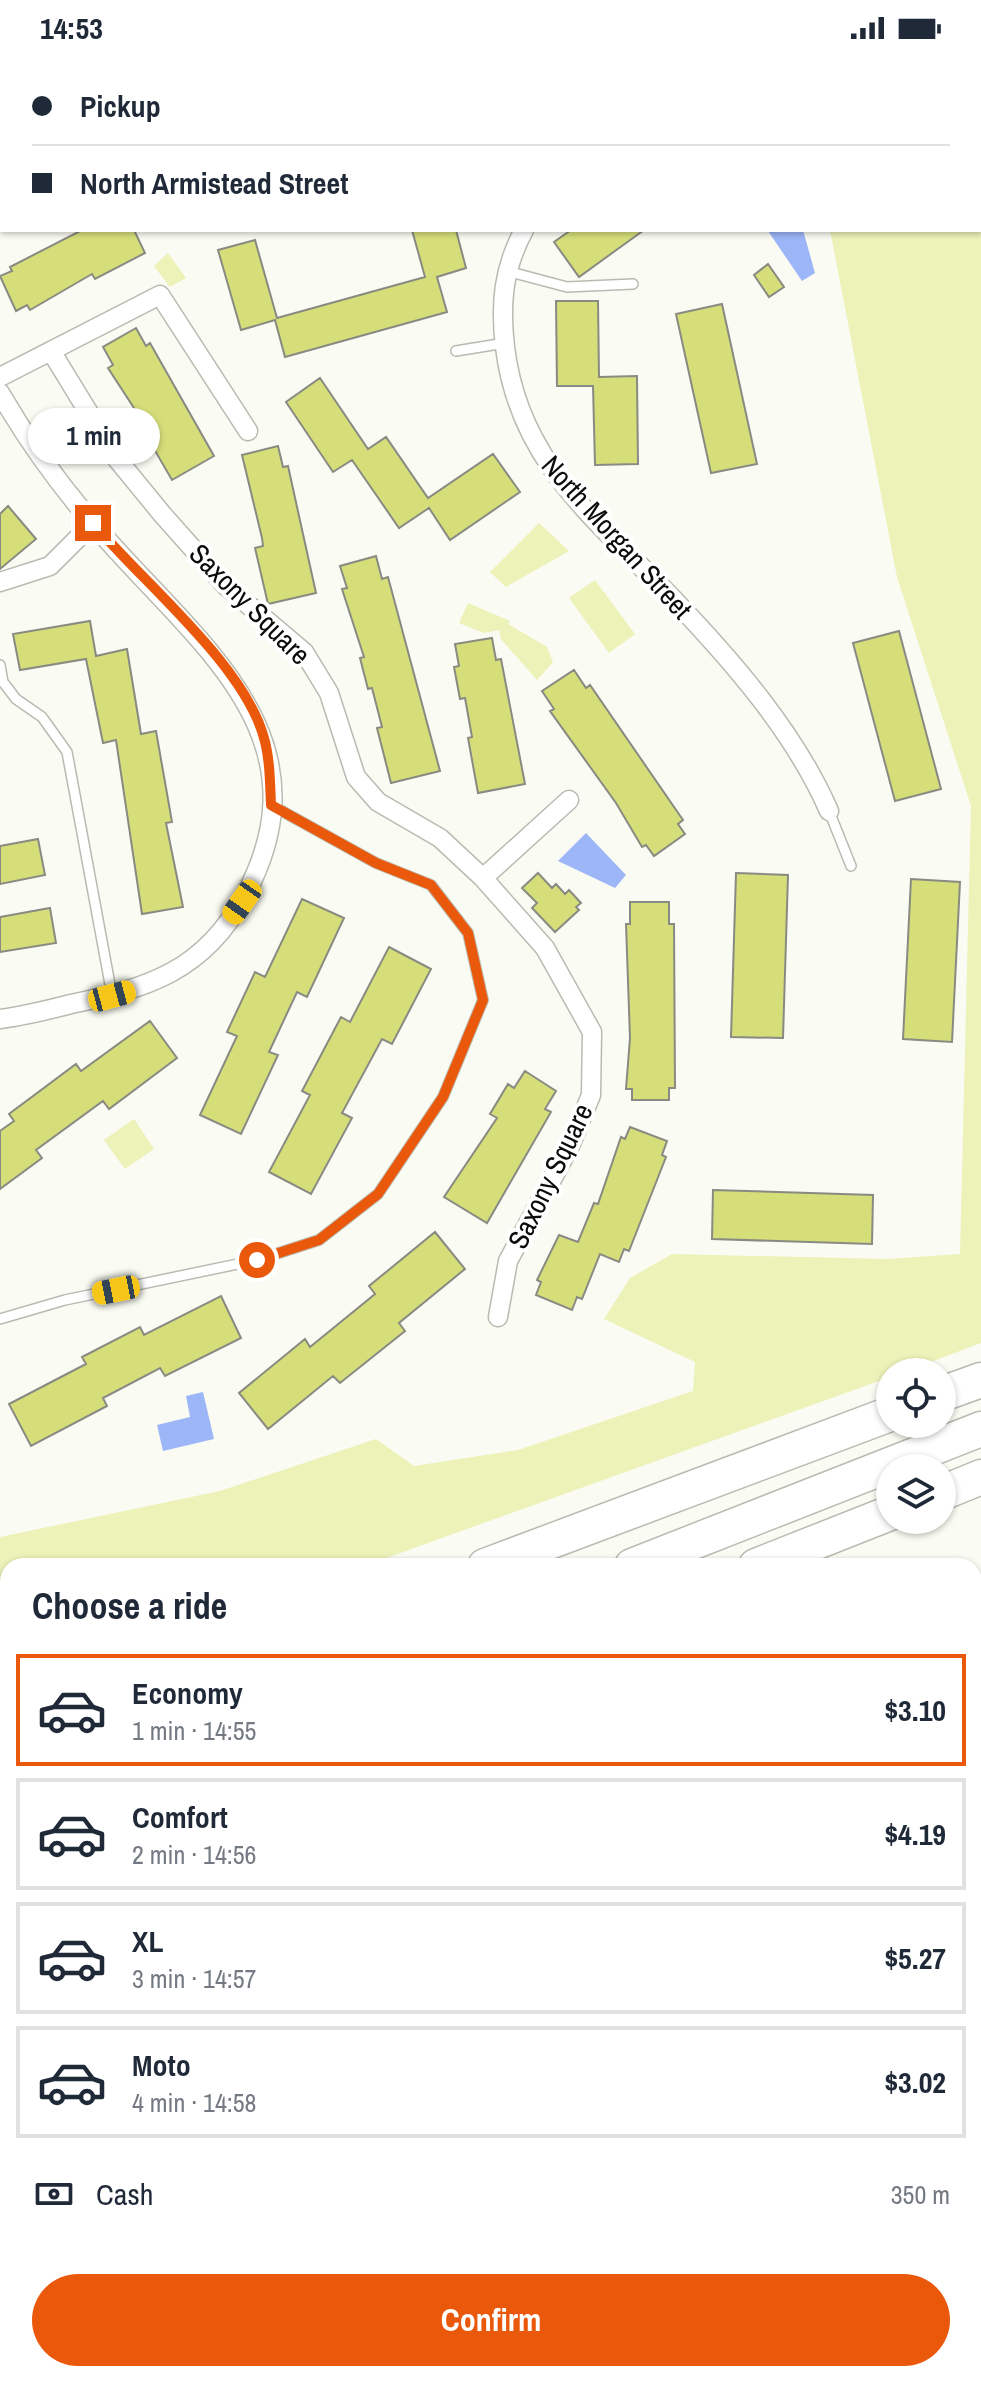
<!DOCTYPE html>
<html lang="en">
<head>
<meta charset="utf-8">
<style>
  body { margin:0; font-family:"Archivo Narrow",sans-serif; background:#f6f6f7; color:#1f2937; height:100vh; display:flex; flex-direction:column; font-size:30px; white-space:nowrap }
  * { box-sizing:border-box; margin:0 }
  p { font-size:26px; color:#747a83 }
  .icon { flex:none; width:44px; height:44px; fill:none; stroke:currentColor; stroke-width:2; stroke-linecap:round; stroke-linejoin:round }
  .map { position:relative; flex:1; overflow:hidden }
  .sheet { position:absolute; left:0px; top:1502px; width:982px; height:824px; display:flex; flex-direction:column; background:#fff; border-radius:24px 24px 0 0; box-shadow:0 2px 6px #0004 }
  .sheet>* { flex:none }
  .banner { position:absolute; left:0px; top:0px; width:982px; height:176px; box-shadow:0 2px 6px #0004; display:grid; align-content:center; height:176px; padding:0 32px; background:#fff }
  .tools { position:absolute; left:876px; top:1302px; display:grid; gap:16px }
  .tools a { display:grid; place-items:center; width:80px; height:80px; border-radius:50%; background:#fff; box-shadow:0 2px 6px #0004; font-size:40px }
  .end { position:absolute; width:36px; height:36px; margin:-18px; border:10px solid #ea580c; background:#fff; box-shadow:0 0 0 4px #fff }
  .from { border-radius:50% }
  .bubble { position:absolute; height:56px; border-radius:28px; background:#fff; box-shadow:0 2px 6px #0004; font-size:26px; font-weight:700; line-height:56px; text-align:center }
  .car { position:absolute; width:24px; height:48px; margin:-24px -12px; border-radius:10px; box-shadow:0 0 6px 2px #0007; background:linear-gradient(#f5c518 24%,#345 0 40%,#f5c518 0 76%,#345 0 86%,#f5c518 0) }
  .banner b { display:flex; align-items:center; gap:28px; height:76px; font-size:30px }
  .banner b+b { border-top:2px solid #e0e1e3 }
  .banner i { width:20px; height:20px; background:#1f2937 }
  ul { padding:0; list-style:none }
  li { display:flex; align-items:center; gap:24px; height:112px; margin:0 16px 12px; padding:0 16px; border:4px solid #e0e1e3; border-radius:0px }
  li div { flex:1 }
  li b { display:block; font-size:30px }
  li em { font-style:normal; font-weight:700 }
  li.current { border-color:#ea580c }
  li>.icon { width:72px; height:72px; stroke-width:1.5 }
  h2 { padding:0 32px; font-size:36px; line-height:96px }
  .pay { display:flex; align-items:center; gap:20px; height:88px; padding:0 32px; font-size:30px }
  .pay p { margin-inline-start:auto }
  .primary-button { display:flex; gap:16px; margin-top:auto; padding:16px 32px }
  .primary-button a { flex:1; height:92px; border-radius:48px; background:#ea580c; color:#fff; font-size:32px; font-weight:700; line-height:92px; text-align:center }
  .status { display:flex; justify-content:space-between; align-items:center; height:56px; padding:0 40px; background:#fff; direction:ltr }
  .status svg { height:22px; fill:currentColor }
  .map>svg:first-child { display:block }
  .green { fill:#ecf2b8 }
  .water { fill:#9db6f8 }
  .building { fill:#d6de7a; stroke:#898b82; stroke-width:2 }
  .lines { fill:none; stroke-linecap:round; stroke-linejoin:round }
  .lane-casing { stroke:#b9bbb1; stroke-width:12 }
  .street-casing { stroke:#b9bbb1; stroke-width:21 }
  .secondary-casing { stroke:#b9bbb1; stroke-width:29 }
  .highway-casing { stroke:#b9bbb1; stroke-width:37 }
  .lane { stroke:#fff; stroke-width:9 }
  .street { stroke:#fff; stroke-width:18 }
  .secondary { stroke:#fff; stroke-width:26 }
  .highway { stroke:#fff; stroke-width:34 }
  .route { stroke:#ea580c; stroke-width:10 }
  .labels { text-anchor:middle; stroke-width:8; stroke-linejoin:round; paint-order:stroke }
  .street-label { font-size:28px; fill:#0b0c09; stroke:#fff }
</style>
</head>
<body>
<div class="status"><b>14:53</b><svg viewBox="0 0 49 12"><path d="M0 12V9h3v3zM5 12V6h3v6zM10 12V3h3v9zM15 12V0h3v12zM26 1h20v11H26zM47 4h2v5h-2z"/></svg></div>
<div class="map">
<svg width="981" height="2326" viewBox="0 0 981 2326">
  <rect width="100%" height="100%" fill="#fafbf2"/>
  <path class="green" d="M 735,0 L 981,0 L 981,1287 L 904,1316 L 890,1316 L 890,1321 L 364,1510 L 8,1510 L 8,1601 L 0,1603 L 0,1481 L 220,1435 L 376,1383 L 414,1410 L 518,1394 L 693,1335 L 695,1306 L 604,1263 L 630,1222 L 672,1198 L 887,1203 L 960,1198 L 971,750 L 897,521 L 830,174 L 980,174 L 980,2 Z
    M 168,197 L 186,222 L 170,231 L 154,210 Z
    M 539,467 L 569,495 L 506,531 L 490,516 Z
    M 595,524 L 635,578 L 609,597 L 569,542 Z
    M 468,547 L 510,565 L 508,568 L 547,591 L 553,606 L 537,624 L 501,583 L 499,574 L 484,577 L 459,567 Z
    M 134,1063 L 154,1093 L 125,1113 L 104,1084 Z
    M 981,1783 L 981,1935 L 974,1925 L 974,1791 Z"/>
  <path class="water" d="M 803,174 L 815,217 L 802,225 L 768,175 Z
    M 586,777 L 626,819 L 615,832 L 558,805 Z
    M 203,1336 L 214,1383 L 163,1395 L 157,1369 L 190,1361 L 186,1340 Z"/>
  <path class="building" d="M 82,174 L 134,174 L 145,197 L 95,223 L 92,218 L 30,254 L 27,249 L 16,255 L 0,220 L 12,215 L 10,211 Z
    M 412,174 L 456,174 L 466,212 L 437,221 L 447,256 L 285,301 L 275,264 L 241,274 L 218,194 L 255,184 L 277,262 L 425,221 Z
    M 571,174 L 644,174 L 579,221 L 554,186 Z
    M 768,208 L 784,231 L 769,241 L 754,219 Z
    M 556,245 L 598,245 L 599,321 L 637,320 L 638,408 L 595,409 L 593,330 L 557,330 Z
    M 722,248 L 757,408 L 711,417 L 676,258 Z
    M 136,272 L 146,290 L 150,287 L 214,400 L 172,424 L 143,374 L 147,372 L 108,312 L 113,309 L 103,291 Z
    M 320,322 L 368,393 L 386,381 L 428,442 L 493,398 L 520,436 L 450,484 L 429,452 L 399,472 L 352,404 L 333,416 L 286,346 Z
    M 278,390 L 283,411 L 288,410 L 316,537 L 268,548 L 255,492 L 263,490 L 262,482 L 242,399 Z
    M 8,450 L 36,483 L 0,513 L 0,458 Z
    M 376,500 L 382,523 L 388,521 L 440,715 L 391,727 L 377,672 L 382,671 L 372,632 L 368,633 L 360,602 L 364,601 L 342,533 L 347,532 L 340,510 Z
    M 90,565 L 96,600 L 127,593 L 141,678 L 156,675 L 172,766 L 166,767 L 183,851 L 142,858 L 116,684 L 103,687 L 86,603 L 20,614 L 13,578 Z
    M 899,575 L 941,733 L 895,745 L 853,587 Z
    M 492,582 L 496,604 L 501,603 L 525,728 L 478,737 L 468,682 L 472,681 L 465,642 L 460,643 L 454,611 L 459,610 L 455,588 Z
    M 574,614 L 586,632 L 590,629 L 683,764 L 678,768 L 685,778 L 654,800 L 646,789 L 642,791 L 616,747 L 550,655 L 554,653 L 542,635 Z
    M 38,783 L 45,819 L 0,828 L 0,790 Z
    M 538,817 L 552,832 L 556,828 L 565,838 L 569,834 L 581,847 L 576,851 L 579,854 L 555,876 L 532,852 L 537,847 L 522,832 Z
    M 736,817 L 788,819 L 783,982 L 731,981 Z
    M 911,823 L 960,826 L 952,986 L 903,983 Z
    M 302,843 L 344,862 L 307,941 L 297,936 L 269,996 L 278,999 L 241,1078 L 200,1059 L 237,980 L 227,976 L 255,916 L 265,921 Z
    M 630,846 L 669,846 L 669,868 L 674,868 L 675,1032 L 669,1032 L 669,1044 L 632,1044 L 632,1033 L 626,1033 L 630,982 L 626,868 L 630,868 Z
    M 50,852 L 56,887 L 0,896 L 0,861 Z
    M 389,891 L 431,913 L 392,988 L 382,983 L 342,1057 L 352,1062 L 311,1138 L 269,1116 L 310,1039 L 302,1035 L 341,961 L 350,966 Z
    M 150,965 L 177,1002 L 109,1053 L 103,1045 L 36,1094 L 42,1102 L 0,1133 L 0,1075 L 14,1065 L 9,1058 L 76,1008 L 81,1015 Z
    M 525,1015 L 556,1035 L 545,1053 L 551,1056 L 487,1167 L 444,1141 L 497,1062 L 490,1058 L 508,1028 L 514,1032 Z
    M 630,1071 L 667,1085 L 662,1099 L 666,1101 L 629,1195 L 624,1193 L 619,1206 L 600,1198 L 582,1243 L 577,1241 L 572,1254 L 536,1239 L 541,1226 L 537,1224 L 559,1179 L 578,1186 L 594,1147 L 598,1148 L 621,1081 L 625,1083 Z
    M 713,1134 L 873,1139 L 872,1188 L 712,1183 Z
    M 435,1176 L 465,1213 L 399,1267 L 405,1275 L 340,1327 L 333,1320 L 268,1373 L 239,1337 L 305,1283 L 310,1291 L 375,1238 L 369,1230 Z
    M 221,1240 L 241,1282 L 165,1320 L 160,1312 L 103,1342 L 107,1350 L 31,1390 L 9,1348 L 86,1308 L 82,1301 L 140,1271 L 144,1279 Z"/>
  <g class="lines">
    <g class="lane-casing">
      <path id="lane" d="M 507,215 L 567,231 L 633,228
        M 456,295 L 505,287
        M 0,609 L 3,626 L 16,643 L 42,661 L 67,696 L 112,939
        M 829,755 L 851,810
        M 0,1263 L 65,1244 L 257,1204 L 319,1184 L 378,1138 L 443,1041 L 483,944 L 468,877 L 431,829 L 376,807 L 271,749
        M 974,2005 L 981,1999"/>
    </g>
    <g class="street-casing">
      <path id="street" d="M 703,2 L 705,0
        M 524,174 C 503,213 500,248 505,291 C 519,409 600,466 676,546 C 734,607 795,677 829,755
        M 51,295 L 117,403 L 162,458 L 226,530 L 304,596 L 329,637 L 356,721 L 378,746 L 440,782 L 483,822 L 545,892 L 592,976 L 591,1039 L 570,1090 L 508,1205 L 498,1261
        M 0,321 L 160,239 L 248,375
        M 0,337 C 30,389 64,435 103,479 C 197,587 332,681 244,841 C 204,915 148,932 71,948 C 48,954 24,960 0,963
        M 0,526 L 50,510 L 93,467
        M 483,822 L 569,744
        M 155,2326 L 155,2318
        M 477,2326 L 477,2318"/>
    </g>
    <g class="secondary-casing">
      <path id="secondary" d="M 39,2 L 42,0
        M 103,2 L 106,0
        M 0,34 L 2,32
        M 0,83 L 2,81
        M 974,1751 L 981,1743
        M 974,1957 L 981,1965
        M 577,2326 L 578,2318
        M 630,2326 L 632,2318"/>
    </g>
    <g class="highway-casing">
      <path id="highway" d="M 942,1338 L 981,1324
        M 942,1437 L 981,1421
        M 485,1510 L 890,1358
        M 632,1510 L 981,1373
        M 756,1510 L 890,1457
        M 0,1630 L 8,1628
        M 0,1662 L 8,1659
        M 0,1711 L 8,1709
        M 0,1764 L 8,1762"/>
    </g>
    <use href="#lane" class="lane"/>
    <use href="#street" class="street"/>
    <use href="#secondary" class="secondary"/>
    <use href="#highway" class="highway"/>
  </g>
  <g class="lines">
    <path class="route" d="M 93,467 C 142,526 244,608 264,682 C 270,703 270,727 271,749 L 376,807 L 431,829 L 468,877 L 483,944 L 443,1041 L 378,1138 L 319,1184 L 257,1204"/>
  </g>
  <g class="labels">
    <g class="street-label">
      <text transform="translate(617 481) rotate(48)" y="10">North Morgan Street</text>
      <text transform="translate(250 548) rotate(45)" y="10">Saxony Square</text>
      <text transform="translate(550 1120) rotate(-64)" y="10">Saxony Square</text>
    </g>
  </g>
</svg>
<div class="tools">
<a><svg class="icon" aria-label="locate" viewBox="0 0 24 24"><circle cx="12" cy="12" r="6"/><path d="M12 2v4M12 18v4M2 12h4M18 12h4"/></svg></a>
<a><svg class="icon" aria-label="layers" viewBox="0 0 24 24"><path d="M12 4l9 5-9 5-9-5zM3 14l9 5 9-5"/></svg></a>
</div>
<i class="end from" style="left:257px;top:1204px"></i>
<i class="end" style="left:93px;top:467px"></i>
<div class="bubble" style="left:28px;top:352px;width:132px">1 min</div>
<i class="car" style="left:242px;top:846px;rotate:215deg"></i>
<i class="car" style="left:112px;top:940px;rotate:75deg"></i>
<i class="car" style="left:116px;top:1234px;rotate:259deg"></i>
<div class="banner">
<b><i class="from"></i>Pickup</b>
<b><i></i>North Armistead Street</b>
</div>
<section class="sheet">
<h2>Choose a ride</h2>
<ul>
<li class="current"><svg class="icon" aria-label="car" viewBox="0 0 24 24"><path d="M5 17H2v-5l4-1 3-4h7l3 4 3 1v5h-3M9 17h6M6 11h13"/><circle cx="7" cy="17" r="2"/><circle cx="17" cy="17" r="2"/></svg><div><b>Economy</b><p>1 min · 14:55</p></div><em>$3.10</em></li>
<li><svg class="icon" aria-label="car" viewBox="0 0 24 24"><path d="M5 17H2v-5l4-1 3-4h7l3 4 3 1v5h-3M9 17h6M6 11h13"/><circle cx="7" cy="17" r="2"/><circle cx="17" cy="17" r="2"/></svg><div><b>Comfort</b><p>2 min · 14:56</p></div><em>$4.19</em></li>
<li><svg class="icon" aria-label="car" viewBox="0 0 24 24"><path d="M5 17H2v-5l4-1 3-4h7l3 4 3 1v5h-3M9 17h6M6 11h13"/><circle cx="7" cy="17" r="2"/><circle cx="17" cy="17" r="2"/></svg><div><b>XL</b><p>3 min · 14:57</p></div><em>$5.27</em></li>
<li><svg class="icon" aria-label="car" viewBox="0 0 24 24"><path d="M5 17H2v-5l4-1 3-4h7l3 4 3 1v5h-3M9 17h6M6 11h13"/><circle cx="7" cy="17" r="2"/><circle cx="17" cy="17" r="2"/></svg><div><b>Moto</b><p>4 min · 14:58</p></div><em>$3.02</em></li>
</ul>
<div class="pay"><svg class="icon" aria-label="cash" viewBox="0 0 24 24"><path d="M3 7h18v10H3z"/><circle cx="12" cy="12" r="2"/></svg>Cash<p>350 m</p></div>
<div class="primary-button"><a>Confirm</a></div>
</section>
</div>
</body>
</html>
